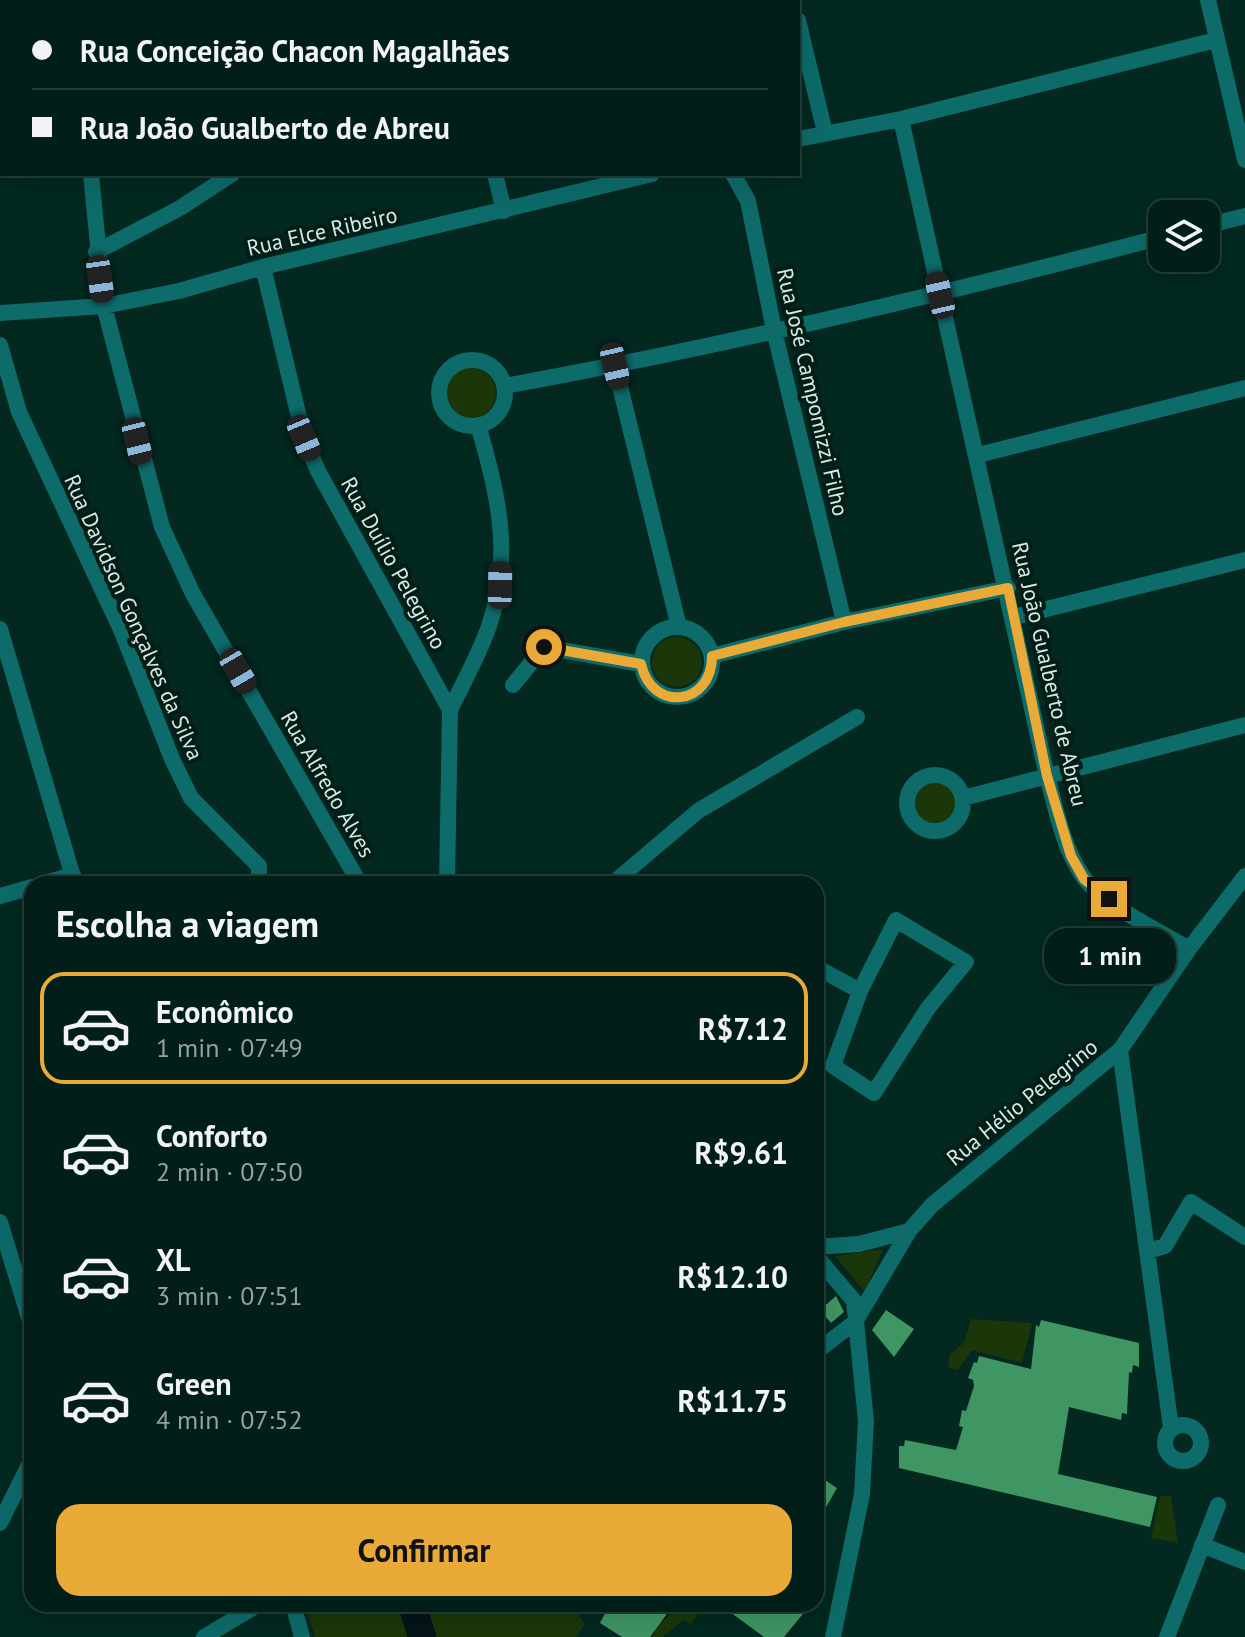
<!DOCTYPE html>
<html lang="pt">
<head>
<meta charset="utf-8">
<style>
  body { margin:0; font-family:"PT Sans",sans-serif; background:#102b25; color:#f1f3f6; height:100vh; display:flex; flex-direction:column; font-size:30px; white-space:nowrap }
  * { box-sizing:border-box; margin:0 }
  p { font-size:26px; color:#96a2a2 }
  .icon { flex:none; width:44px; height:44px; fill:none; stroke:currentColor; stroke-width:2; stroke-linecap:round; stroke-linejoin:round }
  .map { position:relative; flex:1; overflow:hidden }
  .details { position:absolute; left:24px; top:876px; width:800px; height:736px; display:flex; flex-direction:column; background:#021e18; border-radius:24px; box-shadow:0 8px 32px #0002,0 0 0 2px #233c37 }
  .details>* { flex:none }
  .guide { position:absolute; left:0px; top:0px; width:800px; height:176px; box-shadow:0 8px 32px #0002,0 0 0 2px #233c37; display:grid; align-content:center; height:176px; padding:0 32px; background:#021e18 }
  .controls { position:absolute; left:1148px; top:200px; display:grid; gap:16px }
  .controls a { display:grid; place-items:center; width:72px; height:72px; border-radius:16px; background:#021e18; box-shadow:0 8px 32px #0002,0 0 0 2px #233c37; font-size:40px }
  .end { position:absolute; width:36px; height:36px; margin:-18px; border:10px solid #e9aa38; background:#111; box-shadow:0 0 0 4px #111 }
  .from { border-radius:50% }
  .bubble { position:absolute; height:56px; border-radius:24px; background:#021e18; box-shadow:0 8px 32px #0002,0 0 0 2px #233c37; font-size:26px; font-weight:700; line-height:56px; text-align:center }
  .car { position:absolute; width:24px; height:48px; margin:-24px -12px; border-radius:10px; box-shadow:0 0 6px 2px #0007; background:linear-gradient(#222 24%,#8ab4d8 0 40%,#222 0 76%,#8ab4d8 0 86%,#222 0) }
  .guide b { display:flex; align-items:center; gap:28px; height:76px; font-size:30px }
  .guide b+b { border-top:2px solid #233c37 }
  .guide i { width:20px; height:20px; background:#f1f3f6 }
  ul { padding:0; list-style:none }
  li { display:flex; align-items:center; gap:24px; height:112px; margin:0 16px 12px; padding:0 16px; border:4px solid transparent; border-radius:24px }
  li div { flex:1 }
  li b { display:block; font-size:30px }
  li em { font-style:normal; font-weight:700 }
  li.on { border-color:#e9aa38 }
  li>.icon { width:72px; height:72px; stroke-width:1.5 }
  h2 { padding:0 32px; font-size:36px; line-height:96px }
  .cta { display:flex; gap:16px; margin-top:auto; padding:16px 32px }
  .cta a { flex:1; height:92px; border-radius:24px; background:#e9aa38; color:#111; font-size:32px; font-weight:700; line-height:92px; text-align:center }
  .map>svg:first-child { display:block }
  .green { fill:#1b3709 }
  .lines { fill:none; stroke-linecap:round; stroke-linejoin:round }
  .river { stroke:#041417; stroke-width:28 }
  .building { fill:#3f9663 }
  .minor { stroke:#0d6b6a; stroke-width:16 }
  .route { stroke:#e9aa38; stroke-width:10 }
  .labels { text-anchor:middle; stroke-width:8; stroke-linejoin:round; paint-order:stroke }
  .street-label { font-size:22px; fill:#d7eae4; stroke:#031d17 }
</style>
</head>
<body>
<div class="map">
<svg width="1245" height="1637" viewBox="0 0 1245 1637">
  <rect width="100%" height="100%" fill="#022820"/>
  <path class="green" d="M446 393a25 25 0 1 1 50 0a25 25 0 1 1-50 0Z
    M652 662a25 25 0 1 1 50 0a25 25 0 1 1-50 0Z
    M913 803a22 22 0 1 1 44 0a22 22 0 1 1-44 0Z
    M 883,1249 L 865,1292 L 835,1256 Z
    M 971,1319 L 1032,1323 L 1022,1363 L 972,1350 L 958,1370 L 948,1367 L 950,1354 L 964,1343 Z
    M 1160,1496 L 1171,1496 L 1178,1543 L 1151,1538 Z
    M 305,1604 L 571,1604 L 585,1624 L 576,1637 L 315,1637 Z
    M 640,1604 L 663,1621 L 682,1604 L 695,1604 L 702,1609 L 690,1624 L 683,1620 L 663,1637 L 653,1637 L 654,1631 Z"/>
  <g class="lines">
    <path class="river" d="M 412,1604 L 422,1637"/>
  </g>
  <path class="building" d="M 836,1296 L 844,1312 L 831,1323 L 820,1310 Z
    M 886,1310 L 914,1329 L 894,1357 L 872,1330 Z
    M 1041,1320 L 1139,1343 L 1139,1367 L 1133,1365 L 1132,1373 L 1129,1372 L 1127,1414 L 1122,1413 L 1121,1420 L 1069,1407 L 1058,1474 L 1157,1497 L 1150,1527 L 899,1468 L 899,1446 L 904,1446 L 905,1440 L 956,1450 L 963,1427 L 959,1426 L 962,1410 L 966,1411 L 974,1386 L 973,1380 L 968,1378 L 974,1362 L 977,1363 L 979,1356 L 1031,1369 L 1036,1325 L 1039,1327 Z
    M 816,1474 L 837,1488 L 825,1509 L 816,1503 Z
    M 610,1604 L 674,1604 L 650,1637 L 622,1637 L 600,1623 Z
    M 719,1604 L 811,1604 L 784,1637 L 764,1637 Z"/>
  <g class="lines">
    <path class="minor" d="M 76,0 L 76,2
      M 451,0 L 451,2
      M 632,0 L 633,2
      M 793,0 L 794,2
      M 1208,0 L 1245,160
      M 244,2 L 246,0
      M 424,2 L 426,0
      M 798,20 L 825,133
      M 901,119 L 1047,776 C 1056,809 1063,847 1082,875 C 1100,903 1159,931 1189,949
      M 798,139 L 901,119 L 1216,40
      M 91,174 L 104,306 L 162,527 L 193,594 L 360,884
      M 495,174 L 504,211
      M 733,174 L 748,201 L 774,330 L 844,622
      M 1206,226 L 1245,216
      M 96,252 L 180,208 L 232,174
      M 263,267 L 304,438 L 318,471 L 450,710 L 447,884
      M 0,313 L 104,306 L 179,291 L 263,267 L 652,174
      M 0,345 L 19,412 L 122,632 L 172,759 L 191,798 L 259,866 L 259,884
      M439 393a33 33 0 1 1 66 0a33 33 0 1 1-66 0Z
      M 615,366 L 679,627
      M 504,386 C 725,346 944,294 1162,237
      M 978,455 L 1245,388
      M 1014,617 L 1245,560
      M642 662a35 35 0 1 1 70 0a35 35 0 1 1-70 0Z
      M 0,629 L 75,884
      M 712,656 L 844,622 L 1008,588
      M 513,685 L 544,647 L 641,664
      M 450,710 C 463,683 479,655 489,626 C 513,557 498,492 478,425
      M907 803a28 28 0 1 1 56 0a28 28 0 1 1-56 0Z
      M 963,798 L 1245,725
      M 41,884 L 73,875
      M 612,884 L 698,811 L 857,717
      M 0,896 L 32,887
      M 896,920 L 966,962 L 928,1008 L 874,1093 L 833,1066 L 860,991 Z
      M 816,967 L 860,991
      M 1120,1050 L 1171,1428
      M 0,1222 L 32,1328
      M 816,1247 L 859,1244 L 909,1231
      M 1148,1251 L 1165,1246 L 1191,1202 L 1245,1237
      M 816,1256 L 854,1301 L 866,1421 L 862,1494 L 833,1637
      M 816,1352 L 855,1322 L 909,1231 L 932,1205 L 1120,1050 L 1189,949 L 1245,876
      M1165 1443a18 18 0 1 1 36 0a18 18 0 1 1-36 0Z
      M 0,1523 L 30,1463 L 32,1449
      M 1202,1545 L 1245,1562
      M 293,1604 L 302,1637
      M 204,1637 L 259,1604
      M 1167,1637 L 1218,1505"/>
  </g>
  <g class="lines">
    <path class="route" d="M 544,647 L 641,664 C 652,713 712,706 712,656 L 844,622 L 1008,588 L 1047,776 L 1071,856 L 1084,879 L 1109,899"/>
  </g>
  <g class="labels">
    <g class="street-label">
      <text transform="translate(322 231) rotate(-13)" y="8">Rua Elce Ribeiro</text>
      <text transform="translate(813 392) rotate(77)" y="8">Rua José Campomizzi Filho</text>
      <text transform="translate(394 563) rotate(61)" y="8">Rua Duílio Pelegrino</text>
      <text transform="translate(134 617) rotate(66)" y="8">Rua Davidson Gonçalves da Silva</text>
      <text transform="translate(1050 674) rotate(77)" y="8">Rua João Gualberto de Abreu</text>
      <text transform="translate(328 784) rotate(60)" y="8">Rua Alfredo Alves</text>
      <text transform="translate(1022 1102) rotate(-39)" y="8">Rua Hélio Pelegrino</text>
    </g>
  </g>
</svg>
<div class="controls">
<a><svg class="icon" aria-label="layers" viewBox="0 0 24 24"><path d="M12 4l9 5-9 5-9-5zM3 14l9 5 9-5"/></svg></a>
</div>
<i class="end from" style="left:544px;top:647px"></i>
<i class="end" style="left:1109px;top:899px"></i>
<div class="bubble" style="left:1044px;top:928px;width:132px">1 min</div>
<i class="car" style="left:100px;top:279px;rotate:172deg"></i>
<i class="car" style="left:940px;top:295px;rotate:347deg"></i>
<i class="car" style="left:615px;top:366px;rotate:167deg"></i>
<i class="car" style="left:304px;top:438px;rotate:157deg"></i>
<i class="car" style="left:137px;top:441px;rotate:166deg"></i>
<i class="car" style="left:500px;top:585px;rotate:1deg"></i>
<i class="car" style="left:238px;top:671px;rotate:150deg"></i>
<div class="guide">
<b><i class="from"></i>Rua Conceição Chacon Magalhães</b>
<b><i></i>Rua João Gualberto de Abreu</b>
</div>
<section class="details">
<h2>Escolha a viagem</h2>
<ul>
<li class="on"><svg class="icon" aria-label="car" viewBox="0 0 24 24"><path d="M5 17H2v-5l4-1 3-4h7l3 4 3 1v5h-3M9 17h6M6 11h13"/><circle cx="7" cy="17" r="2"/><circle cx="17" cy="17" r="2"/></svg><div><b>Econômico</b><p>1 min · 07:49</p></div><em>R$7.12</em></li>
<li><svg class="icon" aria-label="car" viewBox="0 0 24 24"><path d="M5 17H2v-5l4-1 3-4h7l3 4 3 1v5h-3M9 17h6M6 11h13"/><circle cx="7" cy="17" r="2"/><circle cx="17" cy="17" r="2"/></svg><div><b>Conforto</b><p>2 min · 07:50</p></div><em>R$9.61</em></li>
<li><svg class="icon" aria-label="car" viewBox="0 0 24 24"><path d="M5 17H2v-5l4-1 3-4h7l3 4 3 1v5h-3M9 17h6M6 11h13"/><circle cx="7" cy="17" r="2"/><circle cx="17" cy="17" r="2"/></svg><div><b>XL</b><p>3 min · 07:51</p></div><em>R$12.10</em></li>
<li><svg class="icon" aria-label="car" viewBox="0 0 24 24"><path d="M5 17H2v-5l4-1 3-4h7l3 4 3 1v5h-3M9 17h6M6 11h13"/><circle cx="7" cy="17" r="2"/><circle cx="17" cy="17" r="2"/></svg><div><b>Green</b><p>4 min · 07:52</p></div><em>R$11.75</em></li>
</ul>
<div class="cta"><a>Confirmar</a></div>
</section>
</div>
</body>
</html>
